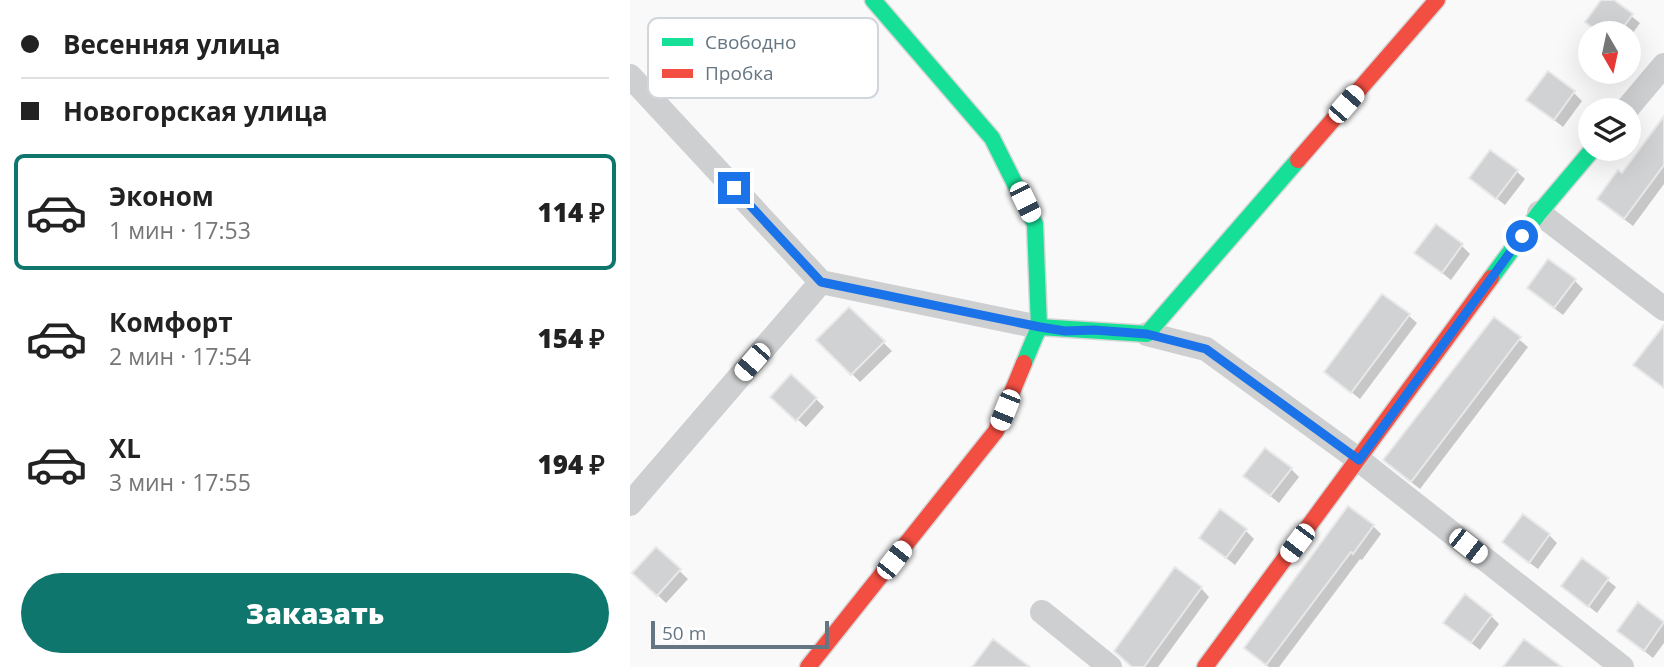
<!DOCTYPE html>
<html lang="ru">
<head>
<meta charset="utf-8">
<style>
  body { margin:0; font-family:"Open Sans",sans-serif; background:#f6f6f6; color:#222; height:100vh; display:flex; flex-direction:column; font-size:26px; white-space:nowrap }
  * { box-sizing:border-box; margin:0 }
  p { font-size:23px; color:#767676 }
  .icon { flex:none; width:38px; height:38px; fill:none; stroke:currentColor; stroke-width:2; stroke-linecap:round; stroke-linejoin:round }
  .map { position:relative; flex:1; overflow:hidden }
  .sheet { display:flex; flex-direction:column; background:#fff; width:630px }
  .sheet>* { flex:none }
  .hud { display:grid; align-content:center; height:154px; padding:0 21px; background:#fff }
  .needle { width:46px; rotate:171deg }
  .buttons { position:absolute; left:948px; top:21px; display:grid; gap:14px }
  .buttons a { display:grid; place-items:center; width:63px; height:63px; border-radius:50%; background:#fff; box-shadow:0 7px 28px #0002; font-size:35px }
  .scale { position:absolute; left:21px; bottom:18px; width:178px; box-sizing:border-box; padding-left:7px; border:4px solid #657683; border-top:0; font-size:19px; line-height:24px; white-space:nowrap; color:#657683; -webkit-text-stroke:5px #fff; paint-order:stroke }
  .end { position:absolute; width:32px; height:32px; margin:-16px; border:9px solid #1a73e8; background:#fff; box-shadow:0 0 0 4px #fff }
  .from { border-radius:50% }
  .car { position:absolute; width:21px; height:42px; margin:-21px -10px; border-radius:9px; box-shadow:0 0 5px 2px #0007; background:linear-gradient(#fff 24%,#345 0 40%,#fff 0 76%,#345 0 86%,#fff 0) }
  .hud b { display:flex; align-items:center; gap:24px; height:66px; font-size:26px }
  .hud b+b { border-top:2px solid #e0e0e0 }
  .hud i { width:18px; height:18px; background:#222 }
  ul { padding:0; list-style:none }
  li { display:flex; align-items:center; gap:21px; height:116px; margin:0 14px 10px; padding:0 7px; border:4px solid transparent; border-radius:10px }
  li div { flex:1 }
  li b { display:block; font-size:26px }
  li em { font-style:normal; font-weight:800 }
  li.selected { border-color:#0f766e }
  li>.icon { width:63px; height:63px; stroke-width:1.5 }
  .cta { display:flex; gap:14px; margin-top:auto; padding:14px 21px }
  .cta a { flex:1; height:80px; border-radius:42px; background:#0f766e; color:#fff; font-size:28px; font-weight:800; line-height:80px; text-align:center }
  main { display:flex; flex:1; min-height:0 }
  .map>svg:first-child { display:block }
  .shadow { fill:#0003 }
  .building { fill:#d0d2d3; stroke:#e8e8e8; stroke-width:2 }
  .lines { fill:none; stroke-linecap:round; stroke-linejoin:round }
  .fast-casing { stroke:#d5d6d7; stroke-width:19 }
  .jam-casing { stroke:#d5d6d7; stroke-width:19 }
  .street { stroke:#cecfd0; stroke-width:24 }
  .fast { stroke:#16e098; stroke-width:16 }
  .jam { stroke:#f24e42; stroke-width:16 }
  .route { stroke:#1a73e8; stroke-width:9 }
  .key { fill:#fff; stroke:#d1d6da; stroke-width:2 }
  .key-label { font-size:19px; fill:#657683 }
</style>
</head>
<body>
<main>
<section class="sheet">
<div class="hud">
<b><i class="from"></i>Весенняя улица</b>
<b><i></i>Новогорская улица</b>
</div>
<ul>
<li class="selected"><svg class="icon" aria-label="car" viewBox="0 0 24 24"><path d="M5 17H2v-5l4-1 3-4h7l3 4 3 1v5h-3M9 17h6M6 11h13"/><circle cx="7" cy="17" r="2"/><circle cx="17" cy="17" r="2"/></svg><div><b>Эконом</b><p>1 мин · 17:53</p></div><em>114 ₽</em></li>
<li><svg class="icon" aria-label="car" viewBox="0 0 24 24"><path d="M5 17H2v-5l4-1 3-4h7l3 4 3 1v5h-3M9 17h6M6 11h13"/><circle cx="7" cy="17" r="2"/><circle cx="17" cy="17" r="2"/></svg><div><b>Комфорт</b><p>2 мин · 17:54</p></div><em>154 ₽</em></li>
<li><svg class="icon" aria-label="car" viewBox="0 0 24 24"><path d="M5 17H2v-5l4-1 3-4h7l3 4 3 1v5h-3M9 17h6M6 11h13"/><circle cx="7" cy="17" r="2"/><circle cx="17" cy="17" r="2"/></svg><div><b>XL</b><p>3 мин · 17:55</p></div><em>194 ₽</em></li>
</ul>
<div class="cta"><a>Заказать</a></div>
</section>
<div class="map">
<svg width="1034" height="667" viewBox="0 0 1034 667">
  <rect width="100%" height="100%" fill="#f9f9f9"/>
  <path class="shadow" d="M 974,0 L 981,0 L 1010,23 L 999,38 L 999,33 L 969,33 L 957,22 Z
    M 944,93 L 952,101 L 933,127 L 899,100 Z
    M 1034,131 L 1034,184 L 1003,226 L 978,207 L 992,175 Z
    M 886,171 L 895,179 L 875,205 L 841,178 Z
    M 832,246 L 840,254 L 821,280 L 787,253 Z
    M 944,280 L 953,289 L 933,315 L 908,296 Z
    M 219,309 L 262,351 L 230,382 L 189,340 Z
    M 778,315 L 787,323 L 730,399 L 696,372 Z
    M 864,319 L 898,347 L 790,489 L 763,468 Z
    M 186,399 L 194,407 L 176,427 L 151,405 Z
    M 661,469 L 669,477 L 649,503 L 616,476 Z
    M 743,526 L 751,534 L 732,560 L 730,559 L 649,667 L 639,667 L 624,656 L 616,648 Z
    M 616,531 L 624,539 L 605,565 L 571,538 Z
    M 919,535 L 927,543 L 908,569 L 882,550 Z
    M 26,549 L 58,579 L 36,603 L 13,581 Z
    M 952,560 L 986,587 L 967,613 L 933,586 Z
    M 571,588 L 579,597 L 528,667 L 504,667 Z
    M 1009,605 L 1034,624 L 1034,643 L 1023,658 L 989,631 Z
    M 861,616 L 869,624 L 850,650 L 816,623 Z"/>
  <path class="building" d="M 971,0 L 984,0 L 1003,14 L 989,33 L 970,33 L 955,22 Z
    M 918,71 L 945,91 L 924,120 L 896,100 Z
    M 1034,116 L 1034,165 L 994,219 L 967,199 L 988,170 L 992,173 Z
    M 860,150 L 888,170 L 866,199 L 839,178 Z
    M 806,224 L 833,244 L 812,273 L 784,253 Z
    M 918,259 L 946,279 L 924,308 L 897,288 Z
    M 752,294 L 780,314 L 721,393 L 694,372 Z
    M 219,307 L 255,341 L 221,375 L 186,340 Z
    M 864,317 L 891,337 L 781,482 L 753,460 Z
    M 1034,325 L 1034,388 L 1003,365 Z
    M 161,374 L 187,398 L 166,421 L 140,397 Z
    M 635,448 L 662,468 L 640,496 L 613,476 Z
    M 718,506 L 744,525 L 723,554 L 721,552 L 636,665 L 614,648 Z
    M 590,509 L 617,529 L 596,558 L 569,538 Z
    M 893,514 L 920,534 L 899,563 L 872,542 Z
    M 26,547 L 51,569 L 27,596 L 2,573 Z
    M 952,558 L 979,578 L 958,607 L 931,586 Z
    M 545,567 L 572,587 L 514,667 L 502,667 L 484,651 Z
    M 835,594 L 862,615 L 841,643 L 813,623 Z
    M 1008,602 L 1034,622 L 1014,651 L 987,631 Z
    M 363,639 L 400,667 L 342,667 Z
    M 894,639 L 932,667 L 873,667 Z"/>
  <g class="lines">
    <g class="fast-casing">
      <path id="fast" d="M 243,0 L 362,138 L 405,224 L 409,327 L 394,363
        M 861,278 L 909,213 L 963,149
        M 409,327 L 517,334 L 668,160"/>
    </g>
    <g class="jam-casing">
      <path id="jam" d="M 668,160 L 807,0
        M 178,667 L 366,431 L 394,363
        M 575,667 L 861,278"/>
    </g>
    <path class="street" d="M 0,76 L 191,282
      M 996,110 L 1034,65
      M 909,213 L 1034,309
      M 191,282 L 409,327
      M 517,334 L 576,349 L 729,460 L 992,667
      M 0,504 L 191,282
      M 412,612 L 480,667"/>
    <use href="#fast" class="fast"/>
    <use href="#jam" class="jam"/>
  </g>
  <g class="lines">
    <path class="route" d="M 104,188 L 191,282 L 410,327 L 435,331 L 464,330 L 517,334 L 576,349 L 729,460 L 892,236"/>
  </g>
  <rect x="18" y="18" width="230" height="80" rx="10" class="key"/>
  <rect x="32" y="38" width="31" height="8" fill="#16e098"/>
  <rect x="32" y="69" width="31" height="9" fill="#f24e42"/>
  <g class="key-label">
    <text x="75" y="49">Свободно</text>
    <text x="75" y="80">Пробка</text>
  </g>
</svg>
<div class="buttons">
<a><svg class="needle" viewBox="-14 -14 28 28"><path d="M0-13l5 13h-10z" fill="#e53935"/><path d="M0 13l5-13h-10z" fill="#767676"/></svg></a>
<a><svg class="icon" aria-label="layers" viewBox="0 0 24 24"><path d="M12 4l9 5-9 5-9-5zM3 14l9 5 9-5"/></svg></a>
</div>
<div class="scale">50 m</div>
<i class="end from" style="left:892px;top:236px"></i>
<i class="end" style="left:104px;top:188px"></i>
<i class="car" style="left:716px;top:104px;rotate:41deg"></i>
<i class="car" style="left:395px;top:202px;rotate:154deg"></i>
<i class="car" style="left:122px;top:362px;rotate:221deg"></i>
<i class="car" style="left:375px;top:410px;rotate:202deg"></i>
<i class="car" style="left:667px;top:543px;rotate:217deg"></i>
<i class="car" style="left:838px;top:546px;rotate:128deg"></i>
<i class="car" style="left:264px;top:560px;rotate:38deg"></i>
</div>
</main>
</body>
</html>
